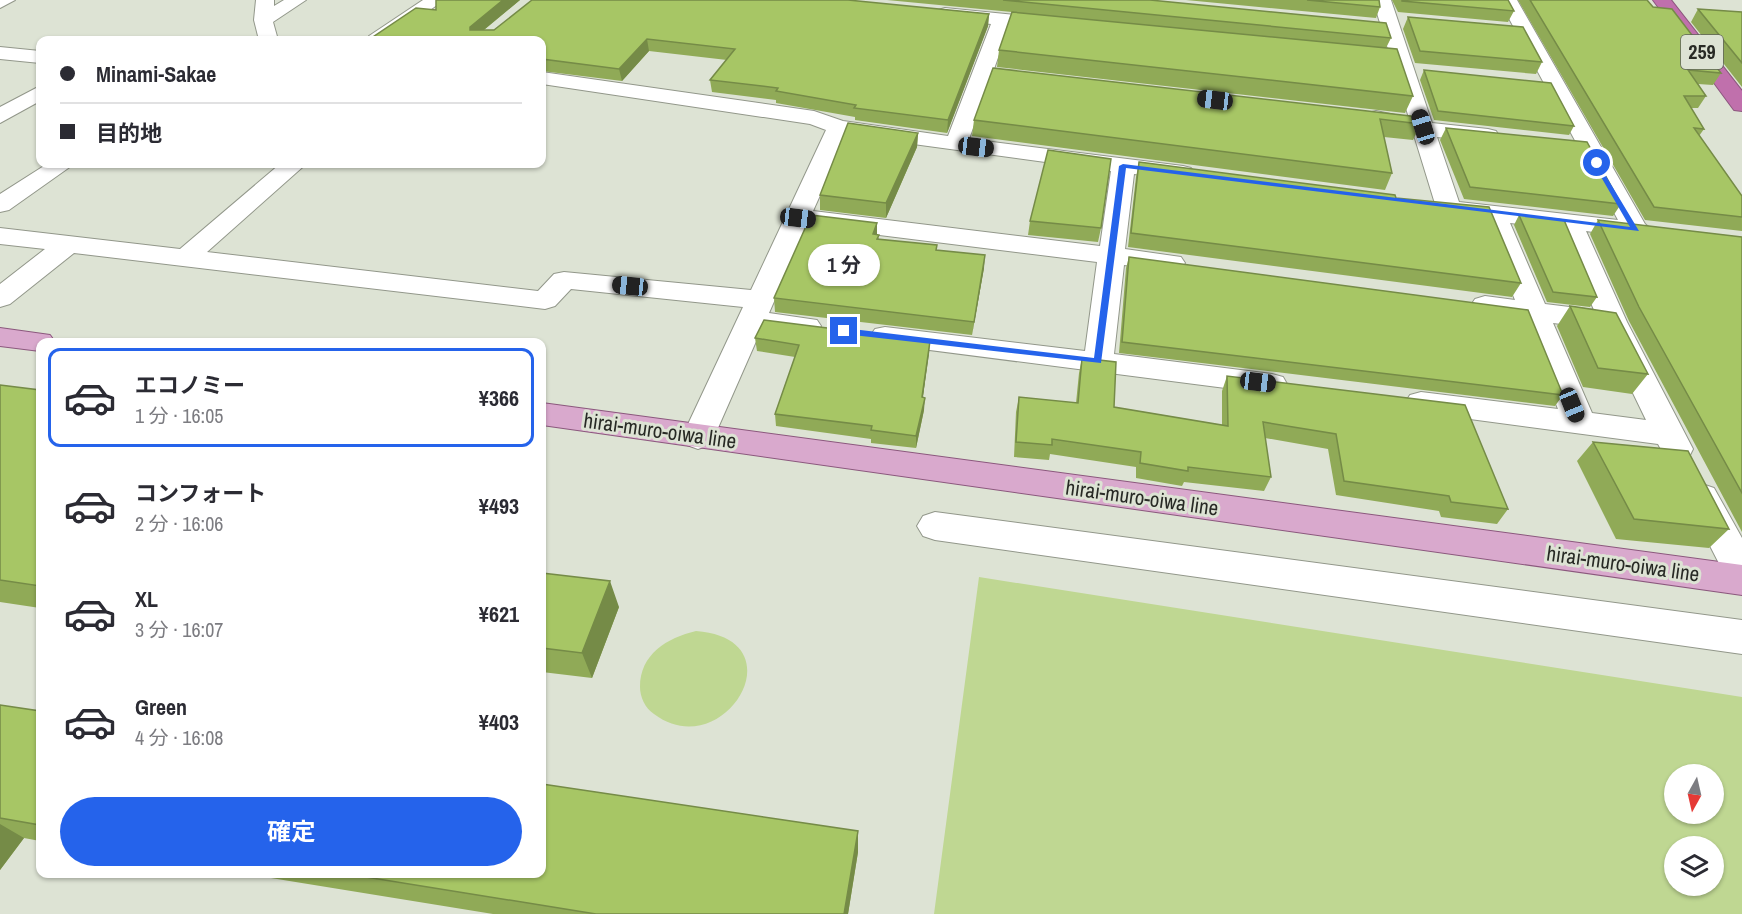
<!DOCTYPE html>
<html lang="ja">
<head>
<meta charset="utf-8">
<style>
  body { margin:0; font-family:"Archivo Narrow","Noto Sans JP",sans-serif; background:#f7f7f7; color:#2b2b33; height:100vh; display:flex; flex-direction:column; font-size:22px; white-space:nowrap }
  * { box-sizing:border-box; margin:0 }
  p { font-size:20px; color:#7c7c81 }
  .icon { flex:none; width:33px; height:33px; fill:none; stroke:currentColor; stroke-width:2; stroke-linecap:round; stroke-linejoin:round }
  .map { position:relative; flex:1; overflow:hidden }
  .panel { position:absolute; left:36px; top:338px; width:510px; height:540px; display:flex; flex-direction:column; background:#fff; border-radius:12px; box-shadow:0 2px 4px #0004 }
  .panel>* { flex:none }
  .banner { position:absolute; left:36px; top:36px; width:510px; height:132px; border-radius:12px; box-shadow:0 2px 4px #0004; display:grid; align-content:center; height:132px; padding:0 24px; background:#fff }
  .needle { width:39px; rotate:188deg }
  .tools { position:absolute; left:1664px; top:764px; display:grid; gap:12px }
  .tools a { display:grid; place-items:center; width:60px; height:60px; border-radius:50%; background:#fff; box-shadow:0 2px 4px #0004; font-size:30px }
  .end { position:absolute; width:27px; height:27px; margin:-14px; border:8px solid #2563eb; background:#fff; box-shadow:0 0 0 3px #fff }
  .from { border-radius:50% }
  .bubble { position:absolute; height:42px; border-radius:21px; background:#fff; box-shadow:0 2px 4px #0004; font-size:20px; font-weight:700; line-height:42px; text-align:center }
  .car { position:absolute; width:18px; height:36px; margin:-18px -9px; border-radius:8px; box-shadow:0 0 4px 2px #0007; background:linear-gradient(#222 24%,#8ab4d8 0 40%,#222 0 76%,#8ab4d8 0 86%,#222 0) }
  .banner b { display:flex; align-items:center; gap:21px; height:57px; font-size:22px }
  .banner b+b { border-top:2px solid #e1e1e2 }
  .banner i { width:15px; height:15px; background:#2b2b33 }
  ul { padding:10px 0 0; list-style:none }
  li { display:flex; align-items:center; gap:18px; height:99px; margin:0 12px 9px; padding:0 12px; border:3px solid transparent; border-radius:12px }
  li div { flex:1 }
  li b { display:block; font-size:22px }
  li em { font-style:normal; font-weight:700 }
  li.active { border-color:#2563eb }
  li>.icon { width:54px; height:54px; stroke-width:1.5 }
  .cta { display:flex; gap:12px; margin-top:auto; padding:12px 24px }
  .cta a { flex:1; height:69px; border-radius:36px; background:#2563eb; color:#fff; font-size:24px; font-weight:700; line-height:69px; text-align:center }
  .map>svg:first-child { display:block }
  .green { fill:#bfd792; fill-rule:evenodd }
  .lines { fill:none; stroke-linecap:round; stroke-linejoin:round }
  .minor-casing { stroke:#92978a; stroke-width:2 }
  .major-casing { stroke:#8b587d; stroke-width:2 }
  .highway-casing { stroke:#8b587d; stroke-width:2 }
  .minor { fill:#fff; fill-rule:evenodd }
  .major { fill:#d9a9cd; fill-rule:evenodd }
  .highway { fill:#c070ac; fill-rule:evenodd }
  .wall { fill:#90aa57 }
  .shaded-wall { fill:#758b47 }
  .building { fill:#a7c665; stroke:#758b47; stroke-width:1.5 }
  .route { fill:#2563eb }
  .labels { text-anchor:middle; stroke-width:6; stroke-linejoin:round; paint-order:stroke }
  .shield { fill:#dde3d4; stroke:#5e625a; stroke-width:1.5 }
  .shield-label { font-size:20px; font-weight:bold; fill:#282a25 }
  .street-label { font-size:21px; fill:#282a25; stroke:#dde3d4 }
</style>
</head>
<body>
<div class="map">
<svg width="1742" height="914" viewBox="0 0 1742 914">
  <rect width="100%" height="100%" fill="#dde3d4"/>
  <path class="green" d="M 979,577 L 1742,697 L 1742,914 L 934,914 ZM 1674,774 L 1713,774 L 1713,813 L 1674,813 ZM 1674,846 L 1713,846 L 1713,885 L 1674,885 Z
    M 696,631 C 801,639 723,766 654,714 C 645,708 640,697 640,687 C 640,654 667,638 696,631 Z"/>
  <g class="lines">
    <g class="minor-casing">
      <path id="minor" d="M 0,0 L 15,0 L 0,8 Z
        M 256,0 L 274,0 L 274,6 L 284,0 L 306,0 L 273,22 L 278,40 L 259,40 L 254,20 Z
        M 423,0 L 444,0 L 388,40 L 367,40 L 369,36 Z
        M 1373,0 L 1391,0 L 1432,123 L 1488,129 L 1496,131 L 1499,136 L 1496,141 L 1488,143 L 1437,137 L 1459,202 L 1618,220 L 1499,0 L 1517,0 L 1645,224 L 1652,230 L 1648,235 L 1636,238 L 1586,231 L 1627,322 L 1693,449 L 1689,457 L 1677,461 L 1665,457 L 1658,444 L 1410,411 L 1405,403 L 1410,395 L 1421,392 L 1558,409 L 1523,319 L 1475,311 L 1471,305 L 1475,299 L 1485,296 L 1515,300 L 1483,219 L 1440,213 L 1436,207 L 1413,132 L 1368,123 L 1365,118 L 1368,113 L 1376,111 L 1409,118 ZM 1510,223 L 1559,228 L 1594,310 L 1545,304 ZM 1553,323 L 1602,329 L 1646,420 L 1592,413 Z
        M 945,8 L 1054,19 L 1063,25 L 1054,31 L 1009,26 L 994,69 L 1043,76 L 1046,80 L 1043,84 L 1036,86 L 990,81 L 969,139 L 1183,166 L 1191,168 L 1195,173 L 1191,178 L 1183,180 L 1134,174 L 1125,249 L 1181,257 L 1185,263 L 1181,269 L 1172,271 L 1124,265 L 1114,354 L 1272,374 L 1283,377 L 1287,384 L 1283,391 L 1272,394 L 875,343 L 870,336 L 875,329 L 885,327 L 1085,351 L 1097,262 L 807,226 L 769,313 L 817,320 L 821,326 L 817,332 L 807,335 L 761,330 L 714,437 L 709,445 L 698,449 L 687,445 L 682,437 L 743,307 L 571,289 L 555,306 L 545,309 L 74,253 L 10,304 L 0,307 L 0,284 L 45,249 L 0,244 L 0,228 L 180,249 L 280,164 L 306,164 L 207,252 L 538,291 L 554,274 L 564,272 L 751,290 L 826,130 L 810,124 L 542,84 L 542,72 L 814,111 L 843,121 L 948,136 L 991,24 L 938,18 L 936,14 L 938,10 ZM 847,135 L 1111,171 L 1100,246 L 813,211 Z
        M 0,47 L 40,51 L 40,63 L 0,59 Z
        M 40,86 L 40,101 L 0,123 L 0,107 Z
        M 47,164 L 74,164 L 9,210 L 0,212 L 0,194 Z
        M 1702,484 L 1714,488 L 1742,538 L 1742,587 L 1729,583 L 1685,497 L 1690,488 Z
        M 935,512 L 1742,620 L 1742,654 L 935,540 L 923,536 L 917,526 L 923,516 Z"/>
    </g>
    <g class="major-casing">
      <path id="major" d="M 0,328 L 50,335 L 55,342 L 40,342 L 40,351 L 0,346 Z
        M 542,403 L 1742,565 L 1742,595 L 542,425 Z"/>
    </g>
    <g class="highway-casing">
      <path id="highway" d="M 1653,0 L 1671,0 L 1742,91 L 1742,111 L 1734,110 Z"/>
    </g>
    <use href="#minor" class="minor"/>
    <use href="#major" class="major"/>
    <use href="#highway" class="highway"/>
  </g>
  <path class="wall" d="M 436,0 L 520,0 L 484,30 L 989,14 L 988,26 L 947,133 L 855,120 L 855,117 L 776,103 L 776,100 L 712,92 L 710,80 L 727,60 L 649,51 L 622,81 L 542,71 L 542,40 L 370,40 L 370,39 L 436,10 Z
    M 887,0 L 1150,0 L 1391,38 L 1386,48 L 1413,96 L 1405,113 L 997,67 L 999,50 L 1012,12 Z
    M 1186,0 L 1379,0 L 1380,7 L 1376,18 Z
    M 1392,0 L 1508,0 L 1514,11 L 1508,22 L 1398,12 Z
    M 1518,0 L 1647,0 L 1653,7 L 1721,73 L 1713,85 L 1698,84 L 1706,96 L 1698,108 L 1691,108 L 1704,129 L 1699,136 L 1742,196 L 1742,231 L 1645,220 Z
    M 1698,9 L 1742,12 L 1742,87 L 1691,22 Z
    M 1408,17 L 1542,62 L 1536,74 L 1415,63 L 1403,29 Z
    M 1424,70 L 1574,126 L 1569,135 L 1434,120 L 1420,80 Z
    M 1419,117 L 1421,124 L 1413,140 L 1384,137 L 1392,173 L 1385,190 L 972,136 L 974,120 Z
    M 1446,128 L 1621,204 L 1613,216 L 1464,199 L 1440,140 Z
    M 918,133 L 917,147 L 886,218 L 820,210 L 820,195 Z
    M 1139,162 L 1396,198 L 1521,283 L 1512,297 L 1128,247 L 1136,177 Z
    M 1519,215 L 1597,297 L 1590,307 L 1547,302 L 1514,225 Z
    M 1598,220 L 1742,237 L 1742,532 L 1629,321 L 1590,234 Z
    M 1030,221 L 1101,228 L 1098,242 L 1028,235 Z
    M 877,223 L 877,234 L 879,239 L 937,250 L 984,268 L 972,335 L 775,312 L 774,298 Z
    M 1129,257 L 1563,395 L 1555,406 L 1119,353 L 1126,268 Z
    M 1570,306 L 1648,374 L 1632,394 L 1583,387 L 1557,326 Z
    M 755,338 L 930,341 L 923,397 L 924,410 L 916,448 L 871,443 L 871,439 L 776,426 L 775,414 L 795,357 L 757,351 Z
    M 1082,358 L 1114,407 L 1222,425 L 1222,391 L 1227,376 L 1508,509 L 1497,524 L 1441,517 L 1439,511 L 1336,495 L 1328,449 L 1265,438 L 1271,477 L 1264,491 L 1184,482 L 1182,486 L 1136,478 L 1136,467 L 1050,454 L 1049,460 L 1014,457 L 1016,412 L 1019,397 L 1076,403 L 1079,373 Z
    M 0,385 L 40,390 L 40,608 L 0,602 Z
    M 1593,442 L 1729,529 L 1709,548 L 1616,539 L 1577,461 Z
    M 542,573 L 619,607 L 592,678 L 542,672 Z
    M 0,705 L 40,711 L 40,841 L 24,838 L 0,870 Z
    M 858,831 L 858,852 L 848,914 L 493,914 L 240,873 L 542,873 Z"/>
  <path class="shaded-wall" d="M 503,0 L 520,0 L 474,38 L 470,30 L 470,27 Z
    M 989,14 L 988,26 L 947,133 L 948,120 Z
    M 647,39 L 649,51 L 622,81 L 619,69 Z
    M 918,133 L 917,147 L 886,218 L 886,203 Z
    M 877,223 L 877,237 L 873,234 Z
    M 985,255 L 984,268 L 972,335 L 974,322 Z
    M 930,341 L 929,354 L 921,410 L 922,397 Z
    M 925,398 L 924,410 L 916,448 L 916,436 Z
    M 610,581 L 619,607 L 592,678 L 582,653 Z
    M 0,824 L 24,838 L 0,870 Z
    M 858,831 L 858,852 L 848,914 L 844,914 Z"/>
  <path class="building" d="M 436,0 L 503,0 L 470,27 L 470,30 L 494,30 L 532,0 L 848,0 L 989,14 L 948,120 L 854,108 L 856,105 L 776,91 L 778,88 L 710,80 L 735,49 L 647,39 L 619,69 L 542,59 L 542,40 L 385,40 L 370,39 L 416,8 L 436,10 Z
    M 1003,0 L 1150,0 L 1386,23 L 1391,38 Z
    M 1307,0 L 1379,0 L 1380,7 Z
    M 1402,0 L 1508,0 L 1514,11 L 1402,1 Z
    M 1530,0 L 1647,0 L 1653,7 L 1672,9 L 1721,73 L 1688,70 L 1706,96 L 1684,96 L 1704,129 L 1694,128 L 1742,196 L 1742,217 L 1654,207 Z
    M 1698,9 L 1742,12 L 1742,63 Z
    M 1012,12 L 1397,49 L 1413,96 L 999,50 Z
    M 1408,17 L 1523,27 L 1542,62 L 1420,51 Z
    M 993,68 L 1419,117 L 1421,124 L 1380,119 L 1392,173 L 974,120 Z
    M 1424,70 L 1551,83 L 1574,126 L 1438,111 Z
    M 848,123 L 918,133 L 886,203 L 820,195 Z
    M 1446,128 L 1587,142 L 1621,204 L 1470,187 Z
    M 1048,150 L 1111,159 L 1101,228 L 1030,221 Z
    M 1139,162 L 1395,195 L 1396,198 L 1489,207 L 1521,283 L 1131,233 Z
    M 811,215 L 877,223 L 873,234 L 879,235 L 877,239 L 937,245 L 936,250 L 985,255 L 974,322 L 774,298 Z
    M 1519,215 L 1564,220 L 1597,297 L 1553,292 Z
    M 1598,220 L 1742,237 L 1742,493 L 1639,307 Z
    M 1129,257 L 1528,310 L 1563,395 L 1122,342 Z
    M 1570,306 L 1616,313 L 1648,374 L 1598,368 Z
    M 764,320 L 930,341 L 922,397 L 925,398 L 916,436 L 871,430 L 872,426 L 775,414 L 799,345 L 755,338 Z
    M 1082,358 L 1116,362 L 1114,407 L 1228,426 L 1227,376 L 1465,405 L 1508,509 L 1451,502 L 1449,496 L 1344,481 L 1336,434 L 1263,422 L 1271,477 L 1188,467 L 1188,471 L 1140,463 L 1141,452 L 1052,439 L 1052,445 L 1016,442 L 1019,397 L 1078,403 Z
    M 0,385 L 40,390 L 40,586 L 0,580 Z
    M 1593,442 L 1688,451 L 1729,529 L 1634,519 Z
    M 542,573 L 610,581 L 582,653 L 542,648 Z
    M 0,705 L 40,711 L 40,825 L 0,818 Z
    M 542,784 L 858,831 L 844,914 L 596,914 L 341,873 L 542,873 Z"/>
  <path class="route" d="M 1597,161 L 1639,231 L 1126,168 L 1101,363 L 844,334 L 840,331 L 844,328 L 1094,358 L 1119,166 L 1123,164 L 1630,227 L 1593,163 Z"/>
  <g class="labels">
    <rect class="shield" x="1681" y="35" width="42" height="34" rx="4.5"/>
    <g class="shield-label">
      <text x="1702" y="59">259</text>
    </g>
    <g class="street-label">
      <text transform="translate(660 431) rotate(8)" y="7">hirai-muro-oiwa line</text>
      <text transform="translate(1142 498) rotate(8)" y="7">hirai-muro-oiwa line</text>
      <text transform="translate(1623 564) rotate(8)" y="7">hirai-muro-oiwa line</text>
    </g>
  </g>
</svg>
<div class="tools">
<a><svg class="needle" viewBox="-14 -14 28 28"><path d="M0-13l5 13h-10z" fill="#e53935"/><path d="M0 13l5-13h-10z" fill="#7c7c81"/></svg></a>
<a><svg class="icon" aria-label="layers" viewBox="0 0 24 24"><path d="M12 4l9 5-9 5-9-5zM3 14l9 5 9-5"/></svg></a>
</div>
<i class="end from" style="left:1597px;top:163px"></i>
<i class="end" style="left:844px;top:331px"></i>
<div class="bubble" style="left:808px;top:244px;width:72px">1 分</div>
<i class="car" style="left:1215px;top:100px;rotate:277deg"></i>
<i class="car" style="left:1423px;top:127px;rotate:343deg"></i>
<i class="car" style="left:976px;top:147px;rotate:97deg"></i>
<i class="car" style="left:798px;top:218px;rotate:97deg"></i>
<i class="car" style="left:630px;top:286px;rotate:276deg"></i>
<i class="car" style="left:1258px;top:382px;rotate:97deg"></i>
<i class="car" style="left:1572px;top:405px;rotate:158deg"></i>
<div class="banner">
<b><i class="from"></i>Minami-Sakae</b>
<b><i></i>目的地</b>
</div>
<section class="panel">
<ul>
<li class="active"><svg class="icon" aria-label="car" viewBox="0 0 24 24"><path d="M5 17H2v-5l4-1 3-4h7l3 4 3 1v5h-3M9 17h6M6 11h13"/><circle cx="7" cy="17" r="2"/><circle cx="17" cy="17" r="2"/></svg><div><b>エコノミー</b><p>1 分 · 16:05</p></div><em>¥366</em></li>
<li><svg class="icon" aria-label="car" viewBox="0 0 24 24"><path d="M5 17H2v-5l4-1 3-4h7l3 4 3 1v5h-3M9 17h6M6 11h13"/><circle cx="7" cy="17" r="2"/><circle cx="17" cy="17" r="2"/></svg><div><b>コンフォート</b><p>2 分 · 16:06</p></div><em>¥493</em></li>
<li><svg class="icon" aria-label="car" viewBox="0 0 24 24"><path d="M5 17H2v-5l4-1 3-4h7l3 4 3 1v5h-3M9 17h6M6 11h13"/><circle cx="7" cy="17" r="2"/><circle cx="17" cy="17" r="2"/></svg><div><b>XL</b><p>3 分 · 16:07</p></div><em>¥621</em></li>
<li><svg class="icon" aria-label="car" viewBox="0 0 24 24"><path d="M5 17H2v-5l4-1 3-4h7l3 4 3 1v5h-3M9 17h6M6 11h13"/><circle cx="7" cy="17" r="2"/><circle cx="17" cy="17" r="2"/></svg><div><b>Green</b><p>4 分 · 16:08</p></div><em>¥403</em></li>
</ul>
<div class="cta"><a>確定</a></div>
</section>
</div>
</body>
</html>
